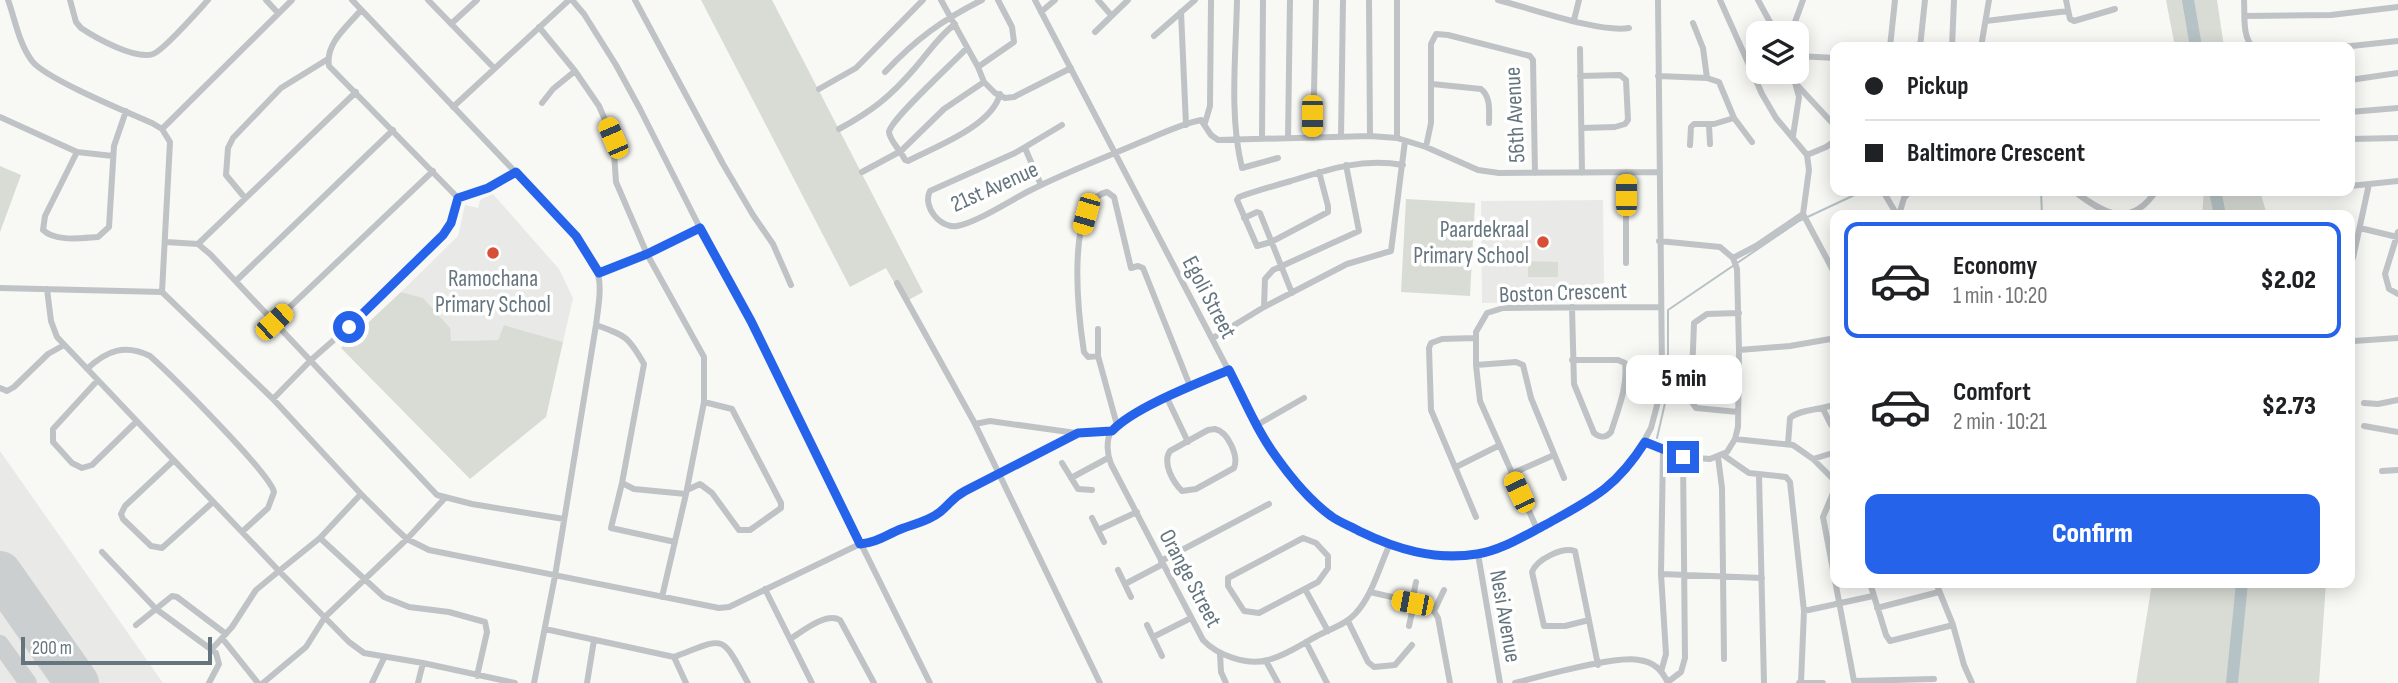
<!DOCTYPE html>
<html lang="en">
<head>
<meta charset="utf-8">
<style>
  body { margin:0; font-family:"Sofia Sans Condensed",sans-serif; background:#f2f2f2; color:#202124; height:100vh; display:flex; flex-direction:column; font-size:26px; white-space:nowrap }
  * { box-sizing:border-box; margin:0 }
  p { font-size:23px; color:#757577 }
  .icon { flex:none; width:38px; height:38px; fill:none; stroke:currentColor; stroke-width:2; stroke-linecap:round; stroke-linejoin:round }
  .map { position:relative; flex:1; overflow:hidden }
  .sheet { position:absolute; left:1830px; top:210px; width:525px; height:378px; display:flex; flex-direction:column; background:#fff; border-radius:14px; box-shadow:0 4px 18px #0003 }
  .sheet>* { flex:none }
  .hud { position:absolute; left:1830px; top:42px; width:525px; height:154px; border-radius:14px; box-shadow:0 4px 18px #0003; display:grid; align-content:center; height:154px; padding:0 35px; background:#fff }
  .fabs { position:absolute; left:1746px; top:21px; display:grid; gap:14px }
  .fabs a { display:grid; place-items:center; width:63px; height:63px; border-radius:14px; background:#fff; box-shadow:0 4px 18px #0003; font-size:35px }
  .scale { position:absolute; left:21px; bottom:18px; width:191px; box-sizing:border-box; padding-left:7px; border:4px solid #65757e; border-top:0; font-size:19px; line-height:24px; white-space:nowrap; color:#65757e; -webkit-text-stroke:5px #fff; paint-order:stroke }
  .end { position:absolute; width:32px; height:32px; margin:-16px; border:9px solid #2563eb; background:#fff; box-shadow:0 0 0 4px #fff }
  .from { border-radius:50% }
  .bubble { position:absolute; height:49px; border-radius:14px; background:#fff; box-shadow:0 4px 18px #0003; font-size:23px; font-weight:800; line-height:49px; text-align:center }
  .car { position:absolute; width:21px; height:42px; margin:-21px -10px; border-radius:9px; box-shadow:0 0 5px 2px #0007; background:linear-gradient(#f5c518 24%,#345 0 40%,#f5c518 0 76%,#345 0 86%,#f5c518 0) }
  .hud b { display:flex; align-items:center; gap:24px; height:66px; font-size:26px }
  .hud b+b { border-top:2px solid #e0e0e0 }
  .hud i { width:18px; height:18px; background:#202124 }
  ul { padding:12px 0 0; list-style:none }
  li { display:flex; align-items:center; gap:21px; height:116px; margin:0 14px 10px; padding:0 21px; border:4px solid transparent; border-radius:14px }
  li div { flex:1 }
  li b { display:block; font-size:26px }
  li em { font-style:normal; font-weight:800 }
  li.current { border-color:#2563eb }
  li>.icon { width:63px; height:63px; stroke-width:1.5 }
  .primary-button { display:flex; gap:14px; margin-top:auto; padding:14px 35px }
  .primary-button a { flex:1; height:80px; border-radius:14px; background:#2563eb; color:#fff; font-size:28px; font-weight:800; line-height:80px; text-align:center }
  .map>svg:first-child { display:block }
  .built { fill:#e9e9e8 }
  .green { fill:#d8dcd5 }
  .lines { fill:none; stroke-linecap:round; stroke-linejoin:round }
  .stream { stroke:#b6c3c6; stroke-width:2 }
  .river { stroke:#b6c3c6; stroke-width:12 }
  .taxiway { stroke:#cccfd0; stroke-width:18 }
  .runway { stroke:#cccfd0; stroke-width:44 }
  .street { stroke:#bfc3c6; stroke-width:6 }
  .route { stroke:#2563eb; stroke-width:9 }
  .poi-dot { fill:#d74f36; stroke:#fff; stroke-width:2.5 }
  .labels { text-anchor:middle; stroke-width:7; stroke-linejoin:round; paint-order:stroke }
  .street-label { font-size:23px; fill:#65757e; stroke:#fff }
  .poi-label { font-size:23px; fill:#65757e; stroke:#fff; text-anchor:end }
</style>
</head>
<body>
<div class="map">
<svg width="2398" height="683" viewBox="0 0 2398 683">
  <rect width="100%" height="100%" fill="#f8f8f5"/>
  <path class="built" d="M 493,194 L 559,269 L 573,298 L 563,342 L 504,325 L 498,340 L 450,341 L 423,299 L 401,292 L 458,236 L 465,205 L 478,208 L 480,200 Z
    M 1603,200 L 1604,283 L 1597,284 L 1597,302 L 1482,303 L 1481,201 Z
    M 0,451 L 163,683 L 0,683 Z"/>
  <path class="green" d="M 701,0 L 772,0 L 923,292 L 905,302 L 886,268 L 850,287 Z
    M 2166,0 L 2217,0 L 2224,47 L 2175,47 Z
    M 0,166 L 21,175 L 0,232 Z
    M 2204,191 L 2260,191 L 2267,215 L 2202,215 Z
    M 1406,199 L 1475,203 L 1470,296 L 1401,292 Z
    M 1528,261 L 1558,262 L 1558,277 L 1528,277 Z
    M 401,292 L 423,298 L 450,328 L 451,341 L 498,340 L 504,325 L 563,342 L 546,417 L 470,479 L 341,348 Z
    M 2152,583 L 2326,583 L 2319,683 L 2136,683 Z"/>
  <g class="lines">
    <path class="stream" d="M 2041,191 L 2042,215
      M 1657,438 L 1668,390 L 1668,310 L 1799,221 L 1863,191"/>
    <path class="river" d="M 2188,0 L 2196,47
      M 2215,191 L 2220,215
      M 2232,683 L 2242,583"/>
    <path class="taxiway" d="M 0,601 L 12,594 L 16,595
      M 0,644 L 28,683"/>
    <path class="runway" d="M 0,573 L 77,683"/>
    <path class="street" d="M 8,0 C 15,19 19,44 32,61 C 46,79 127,112 152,123 L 162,129 L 170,142 L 162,292 L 273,399 L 361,494 L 395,528 L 407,539 L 429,550 L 719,608 L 729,607 L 860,544 C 876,543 887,534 902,528 C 915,524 928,521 939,512 C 949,505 953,498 965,491 L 1078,433 L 1112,431
      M 70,0 L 76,22 L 81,28 C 96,38 135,60 153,54 C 164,50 198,11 208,0
      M 266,0 L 278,13
      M 352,0 L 576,236 C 604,273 602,280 596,325 L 555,576 L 534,683
      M 428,0 L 494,68
      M 572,0 L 584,14 L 616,65 L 640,109 L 700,228 L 751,322 L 930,683
      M 635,0 L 723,164 L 753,215 L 773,244 L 791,285
      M 941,0 L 978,67 L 984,82 L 995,93 L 1005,98 L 1014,97 L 1071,68
      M 1035,0 L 1267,444 L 1294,480 L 1332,517 L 1389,546 L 1429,554 L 1478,554 L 1518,539 L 1592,499 L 1609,487 L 1632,463 L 1651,428 L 1660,394 L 1662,370 L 1658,0
      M 1098,0 L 1111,15
      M 1237,0 C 1236,54 1229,116 1242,168 L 1278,158
      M 1369,0 L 1370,136
      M 1498,0 C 1530,8 1599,33 1629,28
      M 1720,0 L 1762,94 L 1776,118 L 1807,155 L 1809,170 L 1803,214 L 1836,276
      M 1758,0 L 1776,33
      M 2066,0 L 2070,19 L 2074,21 L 2115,9
      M 2244,0 C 2245,15 2242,37 2253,47
      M 361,10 C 348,26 325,43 329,66 L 458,198
      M 1041,12 L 1055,0
      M 1181,12 L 1186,125
      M 2245,16 L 2331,15 L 2398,7
      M 1574,20 L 1579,0
      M 1986,21 L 2068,11
      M 1693,23 L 1703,48 L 1707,78
      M 451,24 L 477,0
      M 539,27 L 575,71 L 599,106 L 613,138 L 616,182 L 647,254 L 704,357 L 704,402 L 686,494 L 662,597
      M 1095,32 L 1128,0
      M 1791,33 L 1803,0
      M 1154,36 L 1195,0
      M 1890,47 L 1895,0
      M 1920,47 L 1925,0
      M 1952,47 L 1954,0
      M 1981,47 L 1989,0
      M 2342,47 L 2398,41
      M 967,48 C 955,61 890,120 889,132 C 889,140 902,152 905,160 L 908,161 C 935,147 992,126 1000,94
      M 1580,49 L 1582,173
      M 1797,56 L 1836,58
      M 978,67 L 1014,42 L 1012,27 L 998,0
      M 885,72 C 916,39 942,20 982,0
      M 1792,72 L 1799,97 L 1793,136
      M 1580,76 L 1620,75 L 1626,80 L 1628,120 L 1625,124 L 1615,127 L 1582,128
      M 1658,76 L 1707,78 L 1719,82 L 1734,118 L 1752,142
      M 2350,80 L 2398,73
      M 1432,84 L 1481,89 C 1491,97 1489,111 1489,123
      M 1798,86 L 1836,127
      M 819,89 L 856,68 L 923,0
      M 542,103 L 553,89 L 575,71
      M 453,107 L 569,0
      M 2350,112 L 2398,108
      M 0,117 L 77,152 L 113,156
      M 1205,123 L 1210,106 L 1211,0
      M 1062,125 L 1015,153 L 930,191 C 922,206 940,229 957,226 C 976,223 1011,200 1029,191 C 1066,172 1104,158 1141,142 C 1161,134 1181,124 1201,120 L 1211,135 L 1218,140 L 1370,136 L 1397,138 L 1426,147 L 1478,170 L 1499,173 L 1658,172
      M 1709,125 L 1710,144
      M 162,129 L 292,0
      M 839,129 C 872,111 890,97 915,68 C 929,52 938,37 955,24
      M 1341,137 L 1343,0
      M 1262,138 L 1263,0
      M 1288,138 L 1290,0
      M 1313,138 L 1316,0
      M 1397,138 L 1397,0
      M 2350,139 L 2398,138
      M 1690,145 L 1691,127 L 1694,124 L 1714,124 L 1734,118
      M 1426,147 L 1431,123 L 1431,44 L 1436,34 L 1448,35 L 1530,56 L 1533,60 L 1535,173
      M 1025,148 L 1041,185
      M 77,152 L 45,216 L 43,230 C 56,242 81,238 98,237 L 109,227 L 114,146 L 126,111
      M 1807,155 L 1826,147 L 1836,140
      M 862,172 L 901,151 L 944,109 L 984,82
      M 1319,172 L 1328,206 L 1328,212 L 1271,242 L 1257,246 L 1237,200 L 1239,197 C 1256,191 1273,186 1291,181 C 1329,169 1362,158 1403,165
      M 2350,186 L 2398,181
      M 1883,191 L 1897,215
      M 2074,191 C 2104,214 2130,229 2156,191
      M 245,198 L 226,175 L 228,148 L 233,138 L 281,88 L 328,59
      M 1899,215 L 1904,198 L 1910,191
      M 1244,218 L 1257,212 L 1260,213 L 1292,293
      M 2360,228 L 2397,237
      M 2398,232 L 2385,274 L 2389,289 L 2398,294
      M 166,242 L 198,244 L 210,254 L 437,495 L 472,504 L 564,519
      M 198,244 L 356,92
      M 1733,258 L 1756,246 L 1803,214
      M 2353,258 L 2369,184
      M 1626,263 L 1626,172
      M 599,273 L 647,254 L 700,228
      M 236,281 L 393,130
      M 897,283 L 974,422 L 1100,683
      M 0,288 L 162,292
      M 47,289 L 51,321 L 57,337 L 279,571 L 320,538 L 361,494
      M 1264,307 L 1265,279 L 1273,270 L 1359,231 L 1346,165
      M 274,322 L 433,171
      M 596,325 C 626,336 628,336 644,364 L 622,483 L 634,489 L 686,494
      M 1098,329 L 1098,356 L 1117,425
      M 1213,338 L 1264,307 L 1347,264 L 1391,251 L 1405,141
      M 1476,338 L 1442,339 L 1431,343 L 1429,348 L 1431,410 L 1476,517
      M 2354,341 L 2398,338
      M 1739,350 L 1790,346 L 1836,338
      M 1098,356 L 1088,357 L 1084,352 C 1079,320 1064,201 1107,192 L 1114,197 L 1131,268 L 1138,266 L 1143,268 L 1190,386
      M 1572,360 L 1618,360 L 1625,363 C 1628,386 1618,410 1611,432 C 1606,438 1600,438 1594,433 L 1574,384 L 1572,307
      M 1476,365 L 1516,362 L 1523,365 L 1531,398 L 1564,478
      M 87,369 C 107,350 125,344 150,356 C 170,374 270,473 274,492 L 268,508 L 243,531
      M 1229,370 C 1206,379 1121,413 1111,431 C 1106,441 1107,454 1111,464 L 1203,640 C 1217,655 1247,666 1268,660 C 1285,656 1302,644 1317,636 C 1330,629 1345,625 1355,614 C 1372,596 1379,568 1389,546
      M 97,381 L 53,429 L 53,442 L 72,463 L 82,468 L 92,465 L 136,422
      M 0,388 L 7,391 L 14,387 L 48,354 L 64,345
      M 1167,398 L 1188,442
      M 273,399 L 311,360 L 368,310 L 443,235 L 451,223 L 458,198 L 488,188 L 516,172
      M 2364,403 L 2378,404 L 2398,400
      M 1823,409 L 1831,425
      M 1738,412 L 1696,408 L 1691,401 L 1694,323 L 1707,314 L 1739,313
      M 975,424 L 990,421 L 1076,433
      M 1257,425 L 1304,398
      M 2364,426 L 2398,432
      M 1215,429 C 1228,432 1239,456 1234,468 L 1196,489 L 1182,491 C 1173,482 1162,463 1170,451 L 1208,430 Z
      M 1735,439 L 1793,445 L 1813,459 L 1836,482
      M 1645,442 L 1683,457 L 1710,459 L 1727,452 L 1735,439 L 1738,427 L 1739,350 L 1737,269 L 1733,258 L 1720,247 L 1659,241
      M 1788,444 L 1790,418 C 1800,409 1822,410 1836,404
      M 1723,455 L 1749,473 L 1786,477 L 1790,482 L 1804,611 L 1801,682
      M 1718,457 L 1722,488 L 1724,659
      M 1813,459 L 1836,452
      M 173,461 L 125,506 L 121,514 L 123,519 L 151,546 L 162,548 L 213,502
      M 1062,463 L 1078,489 L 1092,490
      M 1456,467 L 1498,446
      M 2382,471 L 2398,470
      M 1511,474 L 1554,455
      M 1759,475 L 1764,683
      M 1071,478 L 1108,458
      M 622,483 L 611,528 L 675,542
      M 1836,486 L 1823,517 L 1854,681 L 1934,679
      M 687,490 L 700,484 L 712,493 L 739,530 L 750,530 L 781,508 L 781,503 L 732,409 L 704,402
      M 1092,518 L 1104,542
      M 1537,529 L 1480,401 L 1476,365 L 1476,332 L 1487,313 L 1503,308 L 1661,307
      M 1098,530 L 1137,512
      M 320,538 L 384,597 L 409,607 L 449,612 L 485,622 L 487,632 L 477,676
      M 1303,538 L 1316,543 L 1328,556 L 1328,568 L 1318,582 L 1259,613 L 1244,611 L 1228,586 L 1228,578 Z
      M 102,552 L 156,609 L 216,653 L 219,664 L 209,683
      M 1478,554 L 1500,683
      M 1161,561 L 1269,504
      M 1118,570 L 1131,597
      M 1661,574 L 1762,578
      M 1870,583 L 1886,635 L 1890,641 L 1953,625
      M 1936,583 L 1953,625 L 1964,665 L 1972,683
      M 1125,584 L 1163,564
      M 765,589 L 812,683
      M 1305,589 L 1328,631
      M 1370,592 L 1422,604 C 1431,607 1434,610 1438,618 L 1450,683
      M 1412,602 L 1416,582
      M 1877,608 L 1939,592
      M 1434,611 L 1444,590
      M 1804,611 L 1873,596
      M 1589,620 L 1565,626 L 1544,626 L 1532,572 C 1537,559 1562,547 1575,551 L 1598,665
      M 1348,621 L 1368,662 L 1374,667 L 1395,665 L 1412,645
      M 136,625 L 172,596 L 177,597 L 226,634
      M 1147,625 L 1162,656
      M 1409,626 L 1414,603
      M 545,629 L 674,657 L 686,683
      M 1153,637 L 1191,618
      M 222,638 L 258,683
      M 790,639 C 803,631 826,612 840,620 L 874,683
      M 1306,642 L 1327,683
      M 212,649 L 232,627 L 256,590 L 279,571 L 349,642 L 364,653 L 423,663 L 515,683
      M 1220,654 L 1221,672 L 1226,683
      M 674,657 C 727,637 720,633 748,683
      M 1266,661 L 1278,683
      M 1661,672 L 1666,654 L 1661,574 L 1663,449
      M 1668,682 L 1681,672 L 1685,658 L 1683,457
      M 263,683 L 306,647 L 325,617 L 407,539 L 445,498
      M 372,683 L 384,658
      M 418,683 L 423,663
      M 587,683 L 594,640
      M 1515,683 C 1541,676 1616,655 1639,660 C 1654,662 1662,670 1668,683
      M 1799,683 L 1823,683"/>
  </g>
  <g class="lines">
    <path class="route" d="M 349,327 L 443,235 L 451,223 L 458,198 L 488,188 L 516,172 L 576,236 L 599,273 L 647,254 L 700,228 L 751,321 L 860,544 C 876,543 886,535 901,529 C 914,524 929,521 940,512 C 951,503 952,498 965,491 L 1078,433 L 1112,431 C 1133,408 1198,383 1229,370 C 1244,399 1257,431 1277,458 C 1292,479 1310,501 1331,516 C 1339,522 1350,526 1359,531 C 1396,549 1435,561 1477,554 C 1500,551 1524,536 1545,525 C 1592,499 1615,489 1645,442 L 1683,457"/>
  </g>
  <g class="poi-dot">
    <circle cx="1543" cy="242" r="7"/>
    <circle cx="493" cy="253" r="7"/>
  </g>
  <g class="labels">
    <g class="street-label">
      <text transform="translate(1514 115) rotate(-93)" y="8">56th Avenue</text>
      <text transform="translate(994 186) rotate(-24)" y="8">21st Avenue</text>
      <text transform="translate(1563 292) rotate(-2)" y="8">Boston Crescent</text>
      <text transform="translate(1210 297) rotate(62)" y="8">Egoli Street</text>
      <text transform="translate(1191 578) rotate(62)" y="8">Orange Street</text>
      <text transform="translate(1506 616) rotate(80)" y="8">Nesi Avenue</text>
    </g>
    <g class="poi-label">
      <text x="1529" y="237">Paardekraal<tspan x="1529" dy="26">Primary School</tspan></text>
      <text x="493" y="286" text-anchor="middle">Ramochana<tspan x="493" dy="26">Primary School</tspan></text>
    </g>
  </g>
</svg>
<div class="fabs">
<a><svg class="icon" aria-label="layers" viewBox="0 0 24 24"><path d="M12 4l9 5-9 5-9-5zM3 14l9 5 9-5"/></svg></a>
</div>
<div class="scale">200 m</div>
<i class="end from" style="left:349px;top:327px"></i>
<i class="end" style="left:1683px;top:457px"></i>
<div class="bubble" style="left:1626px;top:355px;width:116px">5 min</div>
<i class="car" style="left:1312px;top:116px;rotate:180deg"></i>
<i class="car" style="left:613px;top:138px;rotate:337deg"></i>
<i class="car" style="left:1626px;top:195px;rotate:0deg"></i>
<i class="car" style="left:1086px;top:214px;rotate:196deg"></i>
<i class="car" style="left:274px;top:322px;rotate:47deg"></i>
<i class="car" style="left:1519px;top:492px;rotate:335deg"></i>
<i class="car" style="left:1412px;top:603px;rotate:281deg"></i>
<div class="hud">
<b><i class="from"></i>Pickup</b>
<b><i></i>Baltimore Crescent</b>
</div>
<section class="sheet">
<ul>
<li class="current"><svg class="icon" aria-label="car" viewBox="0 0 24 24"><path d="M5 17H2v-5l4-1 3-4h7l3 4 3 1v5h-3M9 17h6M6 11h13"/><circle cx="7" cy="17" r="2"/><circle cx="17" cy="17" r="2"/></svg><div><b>Economy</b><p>1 min · 10:20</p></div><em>$2.02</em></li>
<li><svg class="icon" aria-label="car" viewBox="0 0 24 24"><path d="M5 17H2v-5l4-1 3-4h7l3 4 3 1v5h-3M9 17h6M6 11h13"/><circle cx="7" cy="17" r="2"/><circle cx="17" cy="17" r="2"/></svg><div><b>Comfort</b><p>2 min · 10:21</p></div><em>$2.73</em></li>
</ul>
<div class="primary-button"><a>Confirm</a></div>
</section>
</div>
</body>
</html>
